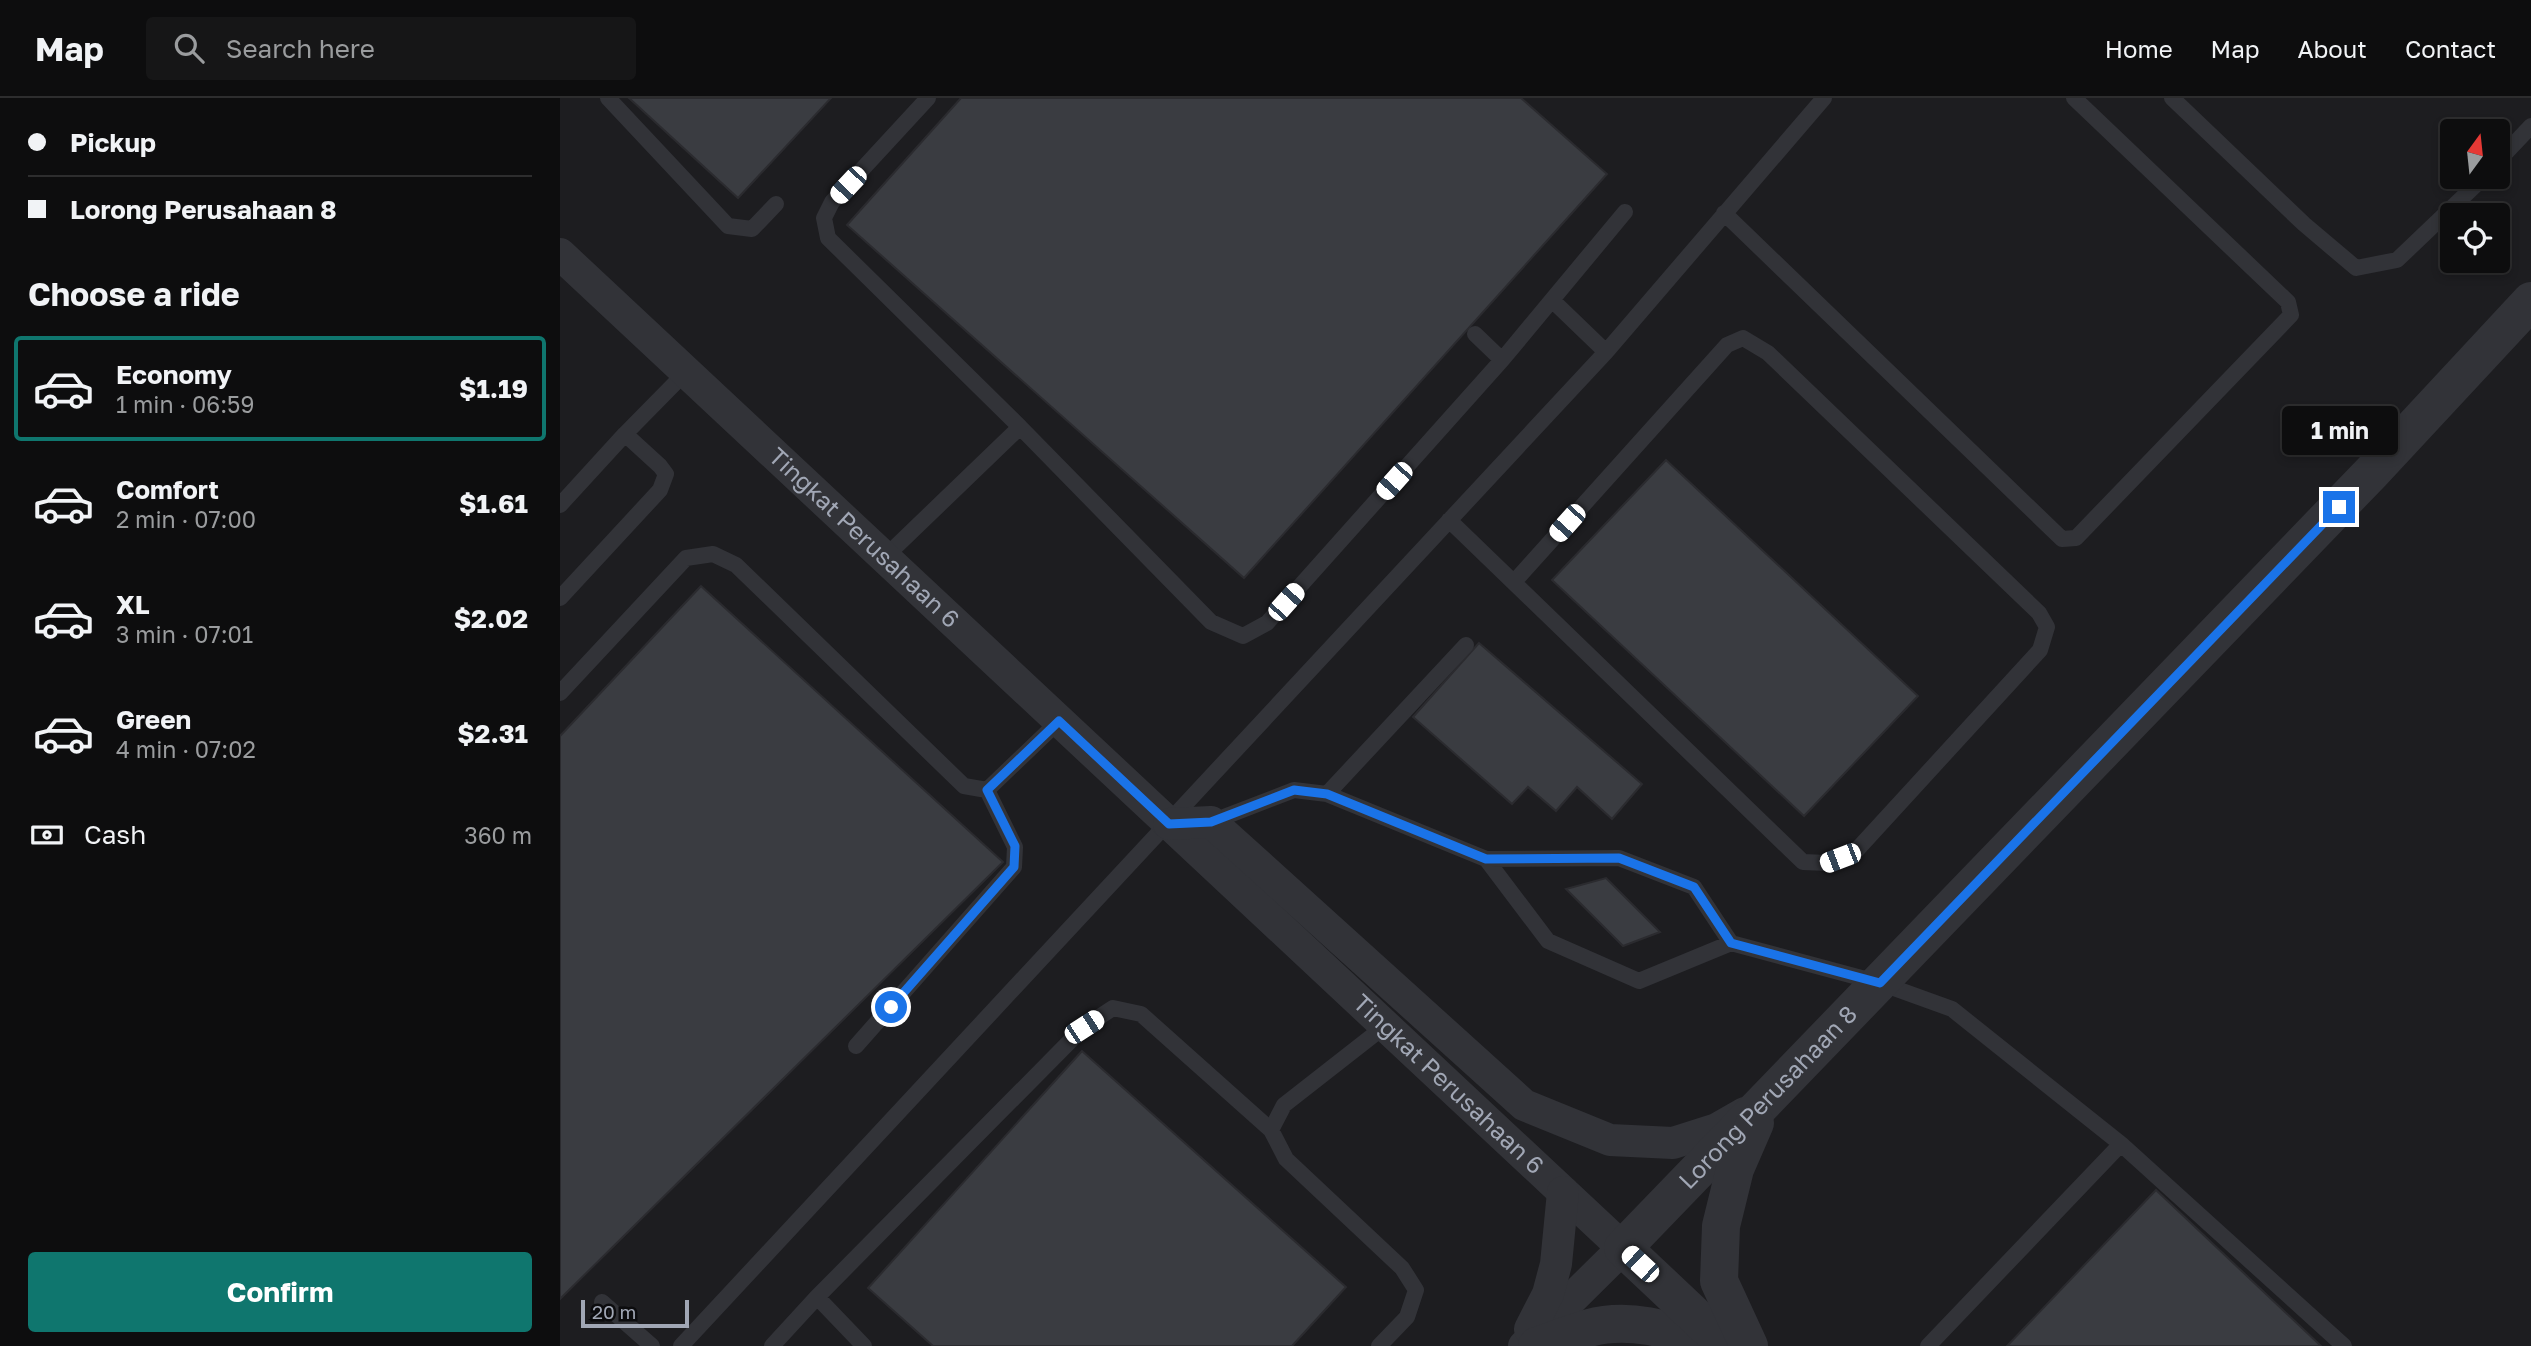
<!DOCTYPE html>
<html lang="en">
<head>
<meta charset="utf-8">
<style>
  body { margin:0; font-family:"Golos Text",sans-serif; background:#161617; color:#f1f3f6; height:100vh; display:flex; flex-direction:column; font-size:26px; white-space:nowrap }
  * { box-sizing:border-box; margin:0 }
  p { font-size:23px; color:#9a9c9e }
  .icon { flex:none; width:38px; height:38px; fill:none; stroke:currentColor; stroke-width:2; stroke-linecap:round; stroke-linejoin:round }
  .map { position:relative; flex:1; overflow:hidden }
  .sheet { display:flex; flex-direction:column; background:#0d0d0e; width:560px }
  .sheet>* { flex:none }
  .guide { display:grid; align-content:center; height:154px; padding:0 28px; background:#0d0d0e }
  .needle { width:46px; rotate:15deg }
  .fabs { position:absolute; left:1880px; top:21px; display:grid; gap:14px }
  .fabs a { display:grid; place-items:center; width:70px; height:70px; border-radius:7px; background:#0d0d0e; box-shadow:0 4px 10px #0003,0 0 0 2px #2d2d2e; font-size:35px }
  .scale { position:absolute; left:21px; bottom:18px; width:108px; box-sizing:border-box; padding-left:7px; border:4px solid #a1a7b5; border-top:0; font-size:19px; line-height:24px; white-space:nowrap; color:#a1a7b5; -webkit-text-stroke:5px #0c0c0e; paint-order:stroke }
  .end { position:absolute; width:32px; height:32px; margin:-16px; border:9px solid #1a73e8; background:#fff; box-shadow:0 0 0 4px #fff }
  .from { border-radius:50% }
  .bubble { position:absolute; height:49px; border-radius:7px; background:#0d0d0e; box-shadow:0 4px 10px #0003,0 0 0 2px #2d2d2e; font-size:23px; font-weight:700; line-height:49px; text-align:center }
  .car { position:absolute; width:21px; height:42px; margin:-21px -10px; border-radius:9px; box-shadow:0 0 5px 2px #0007; background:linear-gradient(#fff 24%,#345 0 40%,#fff 0 76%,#345 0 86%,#fff 0) }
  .guide b { display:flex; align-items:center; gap:24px; height:66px; font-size:26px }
  .guide b+b { border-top:2px solid #2d2d2e }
  .guide i { width:18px; height:18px; background:#f1f3f6 }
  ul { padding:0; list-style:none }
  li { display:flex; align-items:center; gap:21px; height:105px; margin:0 14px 10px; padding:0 14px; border:4px solid transparent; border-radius:7px }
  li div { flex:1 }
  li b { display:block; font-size:26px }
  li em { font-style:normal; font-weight:700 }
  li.active { border-color:#0f766e }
  li>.icon { width:63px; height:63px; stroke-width:1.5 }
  h2 { padding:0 28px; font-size:32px; line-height:84px }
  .pay { display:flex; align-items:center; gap:18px; height:77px; padding:0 28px; font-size:26px }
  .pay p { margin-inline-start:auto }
  .primary-button { display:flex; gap:14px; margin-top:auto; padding:14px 28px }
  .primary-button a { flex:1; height:80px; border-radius:7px; background:#0f766e; color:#fff; font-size:28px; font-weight:700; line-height:80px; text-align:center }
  header { display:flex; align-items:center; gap:42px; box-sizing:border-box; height:98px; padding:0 35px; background:#0d0d0e; border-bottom:2px solid #2d2d2e }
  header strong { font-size:33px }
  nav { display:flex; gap:38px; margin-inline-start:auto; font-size:24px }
  .search { width:490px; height:63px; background:#161617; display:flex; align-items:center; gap:18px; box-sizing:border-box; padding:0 24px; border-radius:7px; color:#9a9c9e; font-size:26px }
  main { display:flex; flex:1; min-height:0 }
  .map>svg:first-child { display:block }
  .built { fill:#1d1d20; fill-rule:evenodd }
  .building { fill:#3a3c41; stroke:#2b2b2f; stroke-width:2 }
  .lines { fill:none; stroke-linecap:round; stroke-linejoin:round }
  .service { stroke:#323338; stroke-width:16 }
  .minor { stroke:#323338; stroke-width:32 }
  .tertiary { stroke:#323338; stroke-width:38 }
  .route { stroke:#1a73e8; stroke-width:9 }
  .labels { text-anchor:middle; stroke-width:5; stroke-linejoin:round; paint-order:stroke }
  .street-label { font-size:24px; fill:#a1a7b5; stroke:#0c0c0e }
</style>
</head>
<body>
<header>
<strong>Map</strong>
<div class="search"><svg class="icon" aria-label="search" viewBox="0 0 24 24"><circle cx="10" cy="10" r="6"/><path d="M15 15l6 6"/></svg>Search here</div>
<nav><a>Home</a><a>Map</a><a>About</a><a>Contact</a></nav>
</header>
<main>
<section class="sheet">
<div class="guide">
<b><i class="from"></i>Pickup</b>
<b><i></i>Lorong Perusahaan 8</b>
</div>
<h2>Choose a ride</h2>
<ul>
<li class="active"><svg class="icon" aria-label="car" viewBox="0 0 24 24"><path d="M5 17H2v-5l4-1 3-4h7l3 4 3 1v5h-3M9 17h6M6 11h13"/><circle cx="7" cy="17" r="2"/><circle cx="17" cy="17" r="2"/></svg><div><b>Economy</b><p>1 min · 06:59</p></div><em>$1.19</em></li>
<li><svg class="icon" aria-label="car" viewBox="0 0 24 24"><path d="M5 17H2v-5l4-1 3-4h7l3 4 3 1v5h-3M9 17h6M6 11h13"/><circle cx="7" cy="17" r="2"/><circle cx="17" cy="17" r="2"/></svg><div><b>Comfort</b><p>2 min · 07:00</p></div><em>$1.61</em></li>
<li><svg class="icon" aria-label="car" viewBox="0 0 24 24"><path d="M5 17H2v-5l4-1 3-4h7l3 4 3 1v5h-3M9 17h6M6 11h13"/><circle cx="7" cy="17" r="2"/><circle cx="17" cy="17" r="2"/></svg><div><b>XL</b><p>3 min · 07:01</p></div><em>$2.02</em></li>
<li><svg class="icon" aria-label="car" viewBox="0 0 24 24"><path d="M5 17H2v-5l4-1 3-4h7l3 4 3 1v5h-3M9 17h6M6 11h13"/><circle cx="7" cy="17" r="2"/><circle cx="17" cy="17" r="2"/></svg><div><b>Green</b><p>4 min · 07:02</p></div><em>$2.31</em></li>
</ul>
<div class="pay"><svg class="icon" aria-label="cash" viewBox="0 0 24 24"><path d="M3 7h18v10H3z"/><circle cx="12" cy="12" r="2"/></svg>Cash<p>360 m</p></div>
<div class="primary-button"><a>Confirm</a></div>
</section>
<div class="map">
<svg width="1971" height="1248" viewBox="0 0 1971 1248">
  <rect width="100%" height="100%" fill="#111113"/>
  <path class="built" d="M 0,0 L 1971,0 L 1971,1248 L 0,1248 ZM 1892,33 L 1937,33 L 1937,79 L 1892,79 ZM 1892,117 L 1937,117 L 1937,163 L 1892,163 Z"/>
  <path class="building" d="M 69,0 L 271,0 L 178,100 Z
    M 401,0 L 961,0 L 1047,76 L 684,480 L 287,127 Z
    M 1106,362 L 1358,598 L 1244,718 L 992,482 Z
    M 141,488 L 443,764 L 0,1201 L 0,638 Z
    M 919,545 L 1082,686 L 1052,721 L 1017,689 L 996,713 L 968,689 L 952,706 L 853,619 Z
    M 1046,780 L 1100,834 L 1063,848 L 1006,791 Z
    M 522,953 L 786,1189 L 732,1248 L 373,1248 L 308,1190 Z
    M 1596,1092 L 1761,1248 L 1447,1248 Z"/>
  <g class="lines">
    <path class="service" d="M 48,0 L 168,128 L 192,131 L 216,106
      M 1612,0 L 1744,126 L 1796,170 L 1837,162 L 1924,79
      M 1937,64 L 1971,28
      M 1164,115 L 1502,441 L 1516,440 L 1731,217 L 1728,204 L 1514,0
      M 992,202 L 1046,254
      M 915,236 L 942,262
      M 460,329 L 651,524 L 683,538 L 707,525 L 942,262 L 1065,114
      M 0,407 L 65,336 L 126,274
      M 889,422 L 1243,764 L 1267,765 L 1294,755 L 1480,552 L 1487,529 L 1479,515 L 1208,255 L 1183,240 L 1167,247 L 954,484
      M 325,459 L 460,329 L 268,140 L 264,120 L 272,104 L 368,0
      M 0,500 L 100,392 L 106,376 L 100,368 L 65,336
      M 0,595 L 126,460 L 153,456 L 176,467 L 404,688 L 427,692 L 499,623
      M 767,696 L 906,547
      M 651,724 L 734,692 L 767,696 L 926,761 L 1059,760 L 1134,789 L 1171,845 L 1320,885 L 1392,911 L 1561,1046 L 1784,1248
      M 926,761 L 988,843 L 1079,883 L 1171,845
      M 296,948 L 454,769 L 455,749 L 427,692
      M 257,1199 L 304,1248
      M 42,1204 L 92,1248
      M 121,1248 L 1046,254 L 1264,0
      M 212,1248 L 257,1199 L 524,929 L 553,910 L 581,916 L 711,1032
      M 819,1248 L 847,1219 L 856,1192 L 842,1170 L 726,1061 L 711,1032 L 724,1007 L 825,928
      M 1368,1248 L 1561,1046"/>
    <g class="minor">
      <path id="s1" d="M 0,156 L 1063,1150 L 964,1248"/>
      <path d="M 609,726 L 651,724 L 964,1007 L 1050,1042 L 1113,1045 L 1157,1031 L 1185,1015"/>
      <path d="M 970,1231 L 988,1196 L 996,1166 L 1003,1094"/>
    </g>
    <g class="tertiary">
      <path d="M 977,1248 C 994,1242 1011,1235 1029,1230 C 1065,1220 1113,1229 1145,1248"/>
      <path id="s2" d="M 1167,1248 L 1063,1150 L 1812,374 L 1971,203"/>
      <path d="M 1189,1248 L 1159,1183 L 1161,1128 L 1175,1071 L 1195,1025"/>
    </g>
  </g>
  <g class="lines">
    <path class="route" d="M 331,909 L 454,769 L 455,748 L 427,692 L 499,623 L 609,726 L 651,724 L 734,692 L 767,696 L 926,761 L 1059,760 L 1134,789 L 1171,845 L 1320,885 L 1779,409"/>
  </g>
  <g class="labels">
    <g class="street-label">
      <text dy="8" stroke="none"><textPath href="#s1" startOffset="416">Tingkat Perusahaan 6</textPath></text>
      <text dy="8" stroke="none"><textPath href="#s1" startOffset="1216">Tingkat Perusahaan 6</textPath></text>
      <text dy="8" stroke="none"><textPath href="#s2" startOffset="352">Lorong Perusahaan 8</textPath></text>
    </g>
  </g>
</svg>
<div class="fabs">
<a><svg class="needle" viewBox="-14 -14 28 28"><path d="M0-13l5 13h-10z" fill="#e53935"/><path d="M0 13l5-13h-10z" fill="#9a9c9e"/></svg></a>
<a><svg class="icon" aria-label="locate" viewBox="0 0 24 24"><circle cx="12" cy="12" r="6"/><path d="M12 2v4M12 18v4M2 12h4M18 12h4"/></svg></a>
</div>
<div class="scale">20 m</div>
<i class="end from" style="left:331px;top:909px"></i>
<i class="end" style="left:1779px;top:409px"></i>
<div class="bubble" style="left:1722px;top:308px;width:116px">1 min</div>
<i class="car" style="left:288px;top:87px;rotate:223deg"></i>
<i class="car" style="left:834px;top:383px;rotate:222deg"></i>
<i class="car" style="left:1007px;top:425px;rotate:222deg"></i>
<i class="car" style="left:726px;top:504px;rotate:42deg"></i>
<i class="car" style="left:1280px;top:760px;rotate:249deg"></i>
<i class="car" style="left:524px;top:929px;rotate:57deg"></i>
<i class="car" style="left:1080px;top:1166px;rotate:313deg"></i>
</div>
</main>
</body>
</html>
